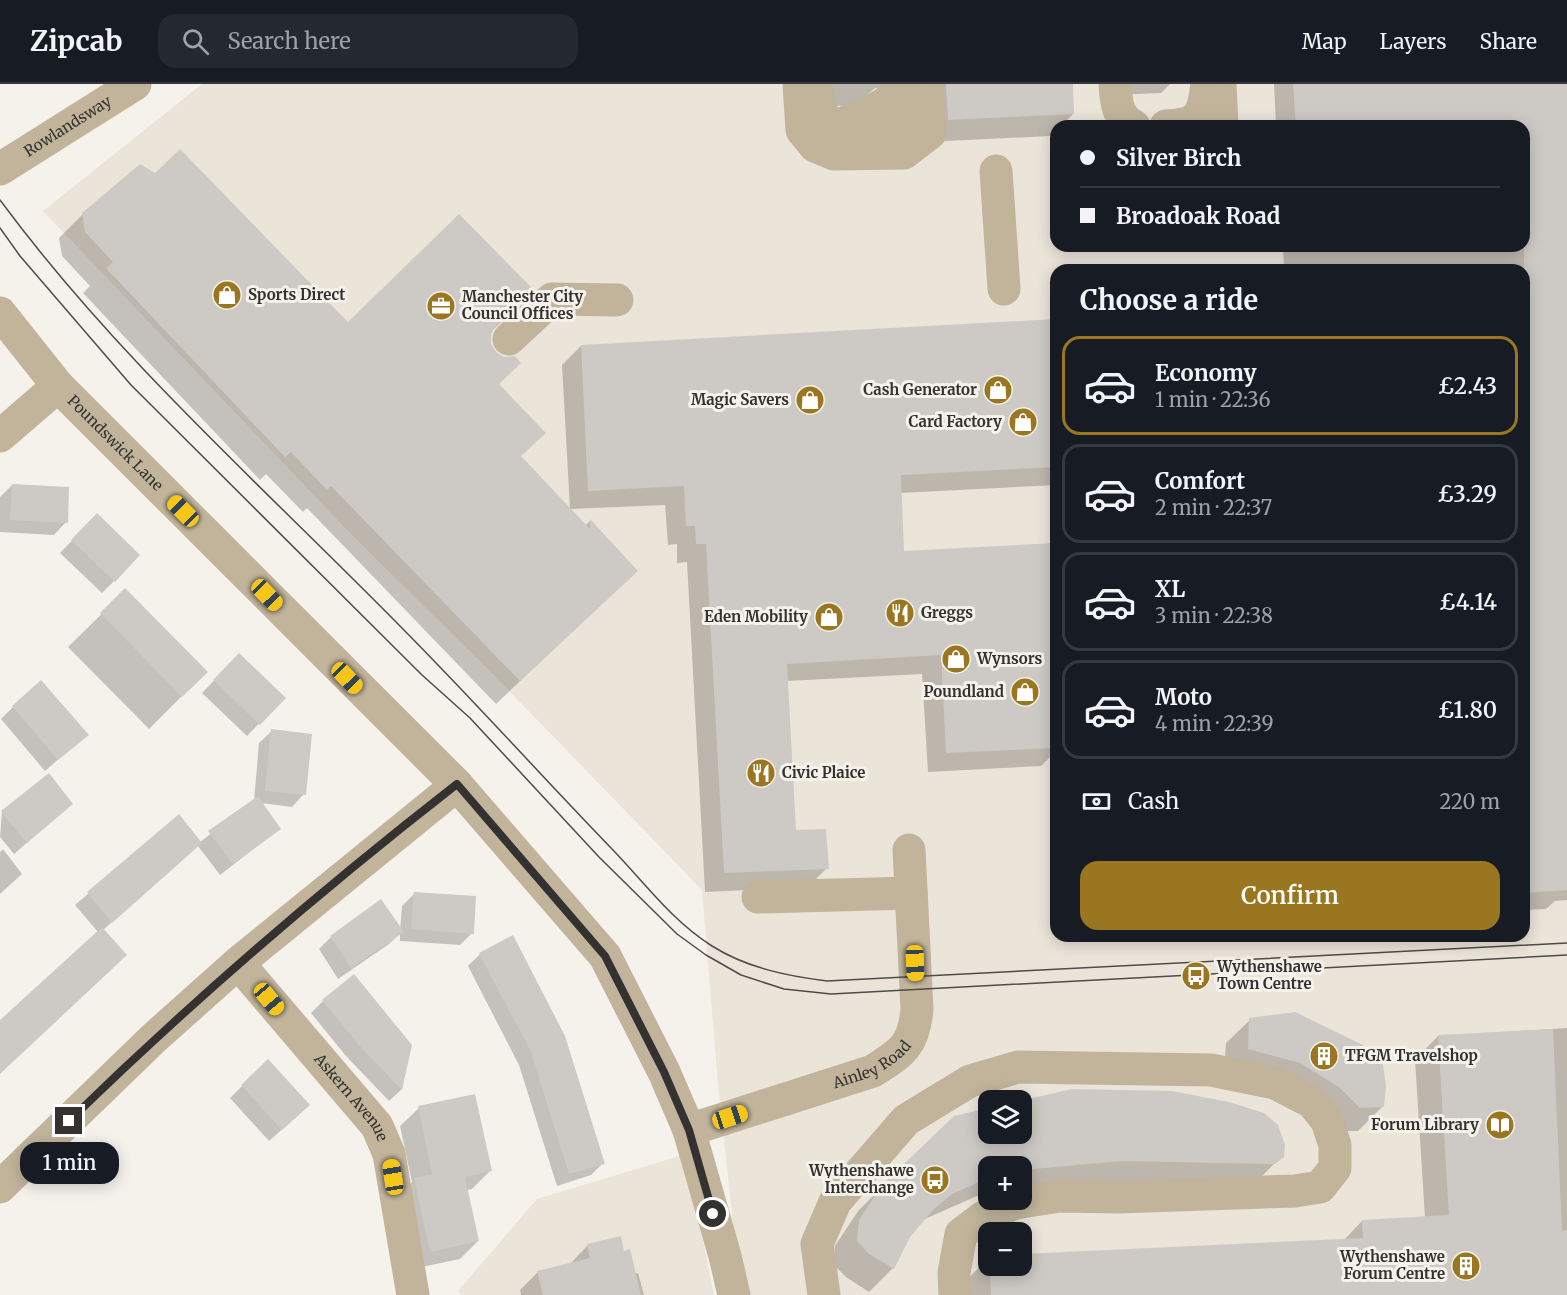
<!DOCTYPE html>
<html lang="en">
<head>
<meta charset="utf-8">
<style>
  body { margin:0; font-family:Merriweather,serif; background:#242831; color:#f1f3f6; height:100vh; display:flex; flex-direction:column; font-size:22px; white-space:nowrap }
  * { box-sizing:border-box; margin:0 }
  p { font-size:20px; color:#9ea1a6 }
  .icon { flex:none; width:33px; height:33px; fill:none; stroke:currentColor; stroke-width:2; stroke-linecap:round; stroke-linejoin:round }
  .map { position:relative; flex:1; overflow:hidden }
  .side { position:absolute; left:1050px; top:180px; width:480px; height:678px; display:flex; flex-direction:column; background:#171b24; border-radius:18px; box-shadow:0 3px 15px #0003 }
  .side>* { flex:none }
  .guide { position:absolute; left:1050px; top:36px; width:480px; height:132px; border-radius:18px; box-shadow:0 3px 15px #0003; display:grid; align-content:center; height:132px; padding:0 30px; background:#171b24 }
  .tools { position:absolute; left:978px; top:1006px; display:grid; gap:12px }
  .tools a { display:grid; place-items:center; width:54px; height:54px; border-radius:12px; background:#171b24; box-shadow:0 3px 15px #0003; font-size:30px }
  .end { position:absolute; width:27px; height:27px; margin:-14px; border:8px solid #333230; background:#fff; box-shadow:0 0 0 3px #fff }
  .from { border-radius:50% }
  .bubble { position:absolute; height:42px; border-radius:18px; background:#171b24; box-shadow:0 3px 15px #0003; font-size:20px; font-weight:600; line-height:42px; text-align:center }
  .car { position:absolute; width:18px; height:36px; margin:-18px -9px; border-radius:8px; box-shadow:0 0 4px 2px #0007; background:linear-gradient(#f5c518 24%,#345 0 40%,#f5c518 0 76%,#345 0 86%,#f5c518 0) }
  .guide b { display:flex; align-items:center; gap:21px; height:57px; font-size:22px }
  .guide b+b { border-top:2px solid #363941 }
  .guide i { width:15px; height:15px; background:#f1f3f6 }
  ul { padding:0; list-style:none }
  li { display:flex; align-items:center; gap:18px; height:99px; margin:0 12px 9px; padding:0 18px; border:3px solid #363941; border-radius:18px }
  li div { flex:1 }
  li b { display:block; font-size:22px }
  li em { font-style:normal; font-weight:600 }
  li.on { border-color:#9b7621 }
  li>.icon { width:54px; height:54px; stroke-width:1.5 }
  h2 { padding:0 30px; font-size:27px; line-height:72px }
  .pay { display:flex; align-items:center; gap:15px; height:66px; padding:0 30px; font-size:22px }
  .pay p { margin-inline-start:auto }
  .button { display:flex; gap:12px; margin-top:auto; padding:12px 30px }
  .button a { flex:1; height:69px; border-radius:18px; background:#9b7621; color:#fff; font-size:24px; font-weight:600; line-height:69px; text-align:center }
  header { display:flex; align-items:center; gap:36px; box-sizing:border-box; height:84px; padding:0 30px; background:#171b24; border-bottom:2px solid #363941 }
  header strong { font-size:28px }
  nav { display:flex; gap:33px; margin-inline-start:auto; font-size:21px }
  .search { width:420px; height:54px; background:#242831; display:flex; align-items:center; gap:15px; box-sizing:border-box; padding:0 21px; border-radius:18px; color:#9ea1a6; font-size:22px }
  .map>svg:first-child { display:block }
  .built { fill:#ebe4d9; fill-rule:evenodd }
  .shadow { fill:#0003 }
  .building { fill:#cdcac5 }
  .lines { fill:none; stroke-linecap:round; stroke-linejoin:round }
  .minor { stroke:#c1b49b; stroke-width:33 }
  .tram { stroke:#4d4c49; stroke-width:1.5 }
  .route { stroke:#333230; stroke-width:8 }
  .labels { text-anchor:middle; stroke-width:6; stroke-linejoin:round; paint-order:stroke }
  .street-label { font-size:15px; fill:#333230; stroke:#f5f2ec }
  .poi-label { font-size:15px; font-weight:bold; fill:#333230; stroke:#f5f2ec; text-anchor:end }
</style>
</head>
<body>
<header>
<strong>Zipcab</strong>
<div class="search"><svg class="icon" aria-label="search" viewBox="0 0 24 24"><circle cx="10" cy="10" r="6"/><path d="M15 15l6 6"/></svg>Search here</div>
<nav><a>Map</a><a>Layers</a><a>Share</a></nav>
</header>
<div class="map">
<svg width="1567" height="1211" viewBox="0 0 1567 1211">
  <rect width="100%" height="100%" fill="#f5f2ec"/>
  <path class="built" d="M 202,0 L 1567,0 L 1567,1211 L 750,1211 L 733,1140 L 718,1000 L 702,806 L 485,582 L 353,452 L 43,127 ZM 1056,42 L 1524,42 L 1524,162 L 1056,162 ZM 1056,186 L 1524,186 L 1524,852 L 1056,852 ZM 988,1017 L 1022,1017 L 1022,1050 L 988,1050 ZM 988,1083 L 1022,1083 L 1022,1116 L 988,1116 ZM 988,1149 L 1022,1149 L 1022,1182 L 988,1182 Z
    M 686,1070 L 714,1211 L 461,1211 L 458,1207 L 537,1115 Z"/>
  <path class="shadow" d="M 800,0 L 1071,0 L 1073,30 L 1061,42 L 1056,42 L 1056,47 L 1051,52 L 926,58 L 904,3 L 875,4 L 856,21 L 813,23 Z
    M 1114,0 L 1170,0 L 1161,9 L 1114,11 Z
    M 1274,0 L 1567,0 L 1567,816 L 1555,817 L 1546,825 L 1524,826 L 1524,186 L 1284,186 L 1283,162 L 1524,162 L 1524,42 L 1276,42 Z
    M 83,130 L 348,240 L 532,206 L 489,250 L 497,300 L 520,373 L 585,442 L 590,437 L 636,487 L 496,620 L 307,424 L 303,428 L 266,390 L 260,396 L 83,209 L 90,202 L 62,172 L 59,154 Z
    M 1056,236 L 1056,401 L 900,409 L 902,468 L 1056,460 L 1056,667 L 1041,682 L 928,688 L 922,590 L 787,597 L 794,748 L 827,784 L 808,803 L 705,808 L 687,478 L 677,479 L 677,460 L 668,461 L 665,421 L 570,425 L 562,281 L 581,262 Z
    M 12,401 L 66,438 L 54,451 L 0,448 L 0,413 Z
    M 97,431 L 114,497 L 102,509 L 60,469 Z
    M 125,507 L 206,588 L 149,645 L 68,563 Z
    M 239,571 L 284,614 L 247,652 L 202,609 Z
    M 13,623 L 86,651 L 45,687 L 1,635 Z
    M 272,647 L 304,710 L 292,723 L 261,719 L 279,745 L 220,791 L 198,762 L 103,846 L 0,990 L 0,938 L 98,848 L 75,821 L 179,732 L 200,758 L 254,717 L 259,659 Z
    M 71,720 L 14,770 L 0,753 L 2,728 Z
    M 3,765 L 22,790 L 0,810 L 0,768 Z
    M 414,810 L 472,849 L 460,861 L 400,857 L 400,849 L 389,860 L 338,895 L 319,865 L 331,853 L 400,846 L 402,822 Z
    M 480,870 L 603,1079 L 591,1091 L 557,1102 L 519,981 L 468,882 Z
    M 323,917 L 410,962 L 401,1006 L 389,1017 L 346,972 L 311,929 Z
    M 1250,936 L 1382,1023 L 1358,1047 L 1336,1047 L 1224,988 L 1226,959 Z
    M 1567,944 L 1567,1211 L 967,1211 L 966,1197 L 988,1174 L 988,1182 L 1022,1182 L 1022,1172 L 1344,1156 L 1362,1137 L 1425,1134 L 1415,976 L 1438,952 Z
    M 242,1002 L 296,1033 L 269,1057 L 230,1014 Z
    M 1072,1007 L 1282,1072 L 1258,1096 L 1022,1105 L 1022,1083 L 988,1083 L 988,1110 L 977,1112 L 927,1134 L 920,1139 L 909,1152 L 893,1184 L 869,1208 L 846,1193 L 834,1181 L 835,1162 L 858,1127 L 883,1102 L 982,1027 L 988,1025 L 988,1050 L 1022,1050 L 1022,1018 Z
    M 419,1024 L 490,1087 L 472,1105 L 467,1106 L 478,1157 L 460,1175 L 412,1185 L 397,1114 L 412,1098 L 400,1042 Z
    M 588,1161 L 623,1169 L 634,1190 L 638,1189 L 644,1211 L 521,1211 L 520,1206 L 538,1188 L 570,1180 Z"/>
  <path class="building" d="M 946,0 L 1073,0 L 1074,30 L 948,36 Z
    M 1293,0 L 1567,0 L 1567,806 L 1524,809 L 1524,42 L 1296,42 Z
    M 180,65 L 348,238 L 459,130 L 534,206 L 496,241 L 491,250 L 491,260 L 496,268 L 504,273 L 515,272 L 521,279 L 499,300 L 546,349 L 521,372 L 590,445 L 590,435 L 638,487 L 520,597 L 331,402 L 327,406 L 291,368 L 285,373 L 106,184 L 113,178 L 85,148 L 82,129 L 140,80 L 155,89 Z
    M 1056,235 L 1056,383 L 901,391 L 904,467 L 1056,459 L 1056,664 L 946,669 L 941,571 L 787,580 L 796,746 L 826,745 L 829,785 L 724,789 L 706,460 L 696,460 L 695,442 L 686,442 L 684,402 L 588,407 L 581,261 Z
    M 12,400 L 69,403 L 68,439 L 10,436 Z
    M 97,429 L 140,471 L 115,498 L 71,456 Z
    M 125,504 L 208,588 L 182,613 L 100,529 Z
    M 239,569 L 286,614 L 260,641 L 213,596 Z
    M 41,596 L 89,651 L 58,676 L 12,622 Z
    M 271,645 L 312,650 L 306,711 L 265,707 Z
    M 49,689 L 73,720 L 27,759 L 1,727 Z
    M 258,712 L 281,745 L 233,780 L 208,747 Z
    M 179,730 L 202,759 L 112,839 L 87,808 Z
    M 414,808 L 476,812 L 474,850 L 411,845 Z
    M 381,815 L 404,848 L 351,884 L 330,852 Z
    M 102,843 L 127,871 L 0,990 L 0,936 Z
    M 513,851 L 565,952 L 605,1080 L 569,1090 L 531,968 L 479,869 Z
    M 354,890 L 412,961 L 402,1006 L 358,960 L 322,916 Z
    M 1295,928 L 1363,961 L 1383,981 L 1386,1002 L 1384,1023 L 1360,1024 L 1339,1003 L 1300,979 L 1248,965 L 1249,934 Z
    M 1553,945 L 1562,1147 L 1567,1146 L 1567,1211 L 991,1211 L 990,1182 L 1022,1182 L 1022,1170 L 1363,1154 L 1362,1136 L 1449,1131 L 1438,951 Z
    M 268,975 L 310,1021 L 282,1046 L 241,1001 Z
    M 1072,1005 L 1172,1007 L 1229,1018 L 1264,1029 L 1278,1041 L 1285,1061 L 1284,1073 L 1275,1080 L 1122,1077 L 1022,1086 L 1022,1083 L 988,1083 L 988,1094 L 952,1110 L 934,1125 L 910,1153 L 894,1185 L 869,1170 L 857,1157 L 859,1136 L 882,1101 L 954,1032 L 988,1024 L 988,1050 L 1022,1050 L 1022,1017 L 1019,1017 Z
    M 475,1010 L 492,1087 L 465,1093 L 479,1157 L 430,1168 L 414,1094 L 432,1090 L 418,1022 Z
    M 621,1152 L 624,1167 L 630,1165 L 641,1211 L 543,1211 L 537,1187 L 590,1174 L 587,1160 Z"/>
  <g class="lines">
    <g class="minor">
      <path d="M 799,0 L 802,46 L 815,62 L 834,70 L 904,69 L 930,49 L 927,0"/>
      <path d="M 816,0 C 819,62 869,69 909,30 L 910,0"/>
      <path d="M 1115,0 C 1116,17 1117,34 1134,42"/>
      <path d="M 1220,0 L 1222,42"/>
      <path d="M 1166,42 C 1199,40 1203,33 1207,0"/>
      <path d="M 830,44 C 857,34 888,24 905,0"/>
      <path id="s1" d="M 0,85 L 135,0"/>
      <path d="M 996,87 L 1004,205"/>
      <path id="s2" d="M 0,229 L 58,302 L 457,701 L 605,872 L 664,988 L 689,1046 L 725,1172 L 734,1211"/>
      <path d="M 509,255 L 552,215 L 617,216"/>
      <path d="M 0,352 L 58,302"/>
      <path d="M 758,813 L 911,809"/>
      <path id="s3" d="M 238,879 L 377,1042 L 389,1070 L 413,1211"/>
      <path id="s4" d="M 689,1046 L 873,987 C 903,968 914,961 917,925 L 909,766"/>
      <path d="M 0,1103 L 154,954 L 238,879 L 457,701"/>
      <path d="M 824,1211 L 817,1160 L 835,1118 L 906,1036 L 970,997 L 1018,983 L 1211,986 L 1275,999 L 1312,1018 L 1327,1037 L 1335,1061 L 1335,1084 L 1320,1103 L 1295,1107 L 1118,1113 L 1060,1112 L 1015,1119 L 982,1134 L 961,1150 L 954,1189 L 955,1211"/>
    </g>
    <path class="tram" d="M 0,116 C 127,288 290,426 437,580 C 496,641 553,704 612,765 C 644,798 672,837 712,862 C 747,884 787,892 827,897 L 1567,859
      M 0,144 L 20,172 L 131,301 L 422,591 L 470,634 L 599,773 L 677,850 L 706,871 L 741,891 L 784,905 L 831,910 L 1567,871"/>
  </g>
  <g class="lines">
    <path class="route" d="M 69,1037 C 192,917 321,806 457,700 L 605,872 L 664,988 L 689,1046 L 713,1130"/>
  </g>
  <defs>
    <g id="shop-disc" transform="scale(1.5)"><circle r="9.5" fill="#9b7621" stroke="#f5f2ec"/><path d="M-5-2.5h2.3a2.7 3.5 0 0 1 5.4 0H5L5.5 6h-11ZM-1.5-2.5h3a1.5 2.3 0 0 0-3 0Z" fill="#fff"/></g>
    <g id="office-disc" transform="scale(1.5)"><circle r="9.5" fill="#9b7621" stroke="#f5f2ec"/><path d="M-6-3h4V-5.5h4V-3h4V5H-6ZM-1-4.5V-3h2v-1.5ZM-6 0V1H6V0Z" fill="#fff"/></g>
    <g id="restaurant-disc" transform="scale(1.5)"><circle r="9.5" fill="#9b7621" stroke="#f5f2ec"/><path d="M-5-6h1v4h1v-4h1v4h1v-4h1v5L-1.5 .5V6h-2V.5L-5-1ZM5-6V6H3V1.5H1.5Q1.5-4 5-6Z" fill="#fff"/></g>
    <g id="bus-disc" transform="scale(1.5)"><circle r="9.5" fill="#9b7621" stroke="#f5f2ec"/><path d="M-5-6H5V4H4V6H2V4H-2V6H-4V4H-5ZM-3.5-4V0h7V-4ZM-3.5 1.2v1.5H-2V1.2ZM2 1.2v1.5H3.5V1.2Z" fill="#fff"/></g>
    <g id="building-disc" transform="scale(1.5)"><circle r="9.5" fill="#9b7621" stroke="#f5f2ec"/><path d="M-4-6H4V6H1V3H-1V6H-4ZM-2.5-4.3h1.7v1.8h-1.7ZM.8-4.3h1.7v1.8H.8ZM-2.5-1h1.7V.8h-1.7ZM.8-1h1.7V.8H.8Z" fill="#fff"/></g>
    <g id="library-disc" transform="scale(1.5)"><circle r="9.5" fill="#9b7621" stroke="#f5f2ec"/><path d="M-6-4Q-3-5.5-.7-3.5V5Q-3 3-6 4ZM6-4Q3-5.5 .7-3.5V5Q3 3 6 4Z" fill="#fff"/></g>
  </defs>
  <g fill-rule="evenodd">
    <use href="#shop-disc" x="227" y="211"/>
    <use href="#office-disc" x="441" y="222"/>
    <use href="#shop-disc" x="998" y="306"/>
    <use href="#shop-disc" x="810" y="316"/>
    <use href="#shop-disc" x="1023" y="338"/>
    <use href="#restaurant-disc" x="900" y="529"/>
    <use href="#shop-disc" x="829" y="533"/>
    <use href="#shop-disc" x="956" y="575"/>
    <use href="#shop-disc" x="1025" y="608"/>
    <use href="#restaurant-disc" x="761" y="689"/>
    <use href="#bus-disc" x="1196" y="892"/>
    <use href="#building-disc" x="1324" y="972"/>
    <use href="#library-disc" x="1500" y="1041"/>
    <use href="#bus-disc" x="935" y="1096"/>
    <use href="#building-disc" x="1466" y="1182"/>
  </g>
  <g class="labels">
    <g class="street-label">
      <text dy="5" stroke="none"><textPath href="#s1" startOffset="80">Rowlandsway</textPath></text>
      <text dy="5" stroke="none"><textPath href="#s2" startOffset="174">Poundswick Lane</textPath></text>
      <text dy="5" stroke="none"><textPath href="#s4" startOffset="195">Ainley Road</textPath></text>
      <text dy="5" stroke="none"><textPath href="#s3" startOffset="176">Askern Avenue</textPath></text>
    </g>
    <g class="poi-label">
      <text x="248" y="216" text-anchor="start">Sports Direct</text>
      <text x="462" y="218" text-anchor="start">Manchester City<tspan x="462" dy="17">Council Offices</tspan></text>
      <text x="977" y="311">Cash Generator</text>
      <text x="789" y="321">Magic Savers</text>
      <text x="1002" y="343">Card Factory</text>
      <text x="921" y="534" text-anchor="start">Greggs</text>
      <text x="808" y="538">Eden Mobility</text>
      <text x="977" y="580" text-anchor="start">Wynsors</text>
      <text x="1004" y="613">Poundland</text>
      <text x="782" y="694" text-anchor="start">Civic Plaice</text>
      <text x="1217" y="888" text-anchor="start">Wythenshawe<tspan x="1217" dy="17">Town Centre</tspan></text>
      <text x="1345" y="977" text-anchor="start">TFGM Travelshop</text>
      <text x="1479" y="1046">Forum Library</text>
      <text x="914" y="1092">Wythenshawe<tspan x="914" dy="17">Interchange</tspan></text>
      <text x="1445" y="1178">Wythenshawe<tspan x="1445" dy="17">Forum Centre</tspan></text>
    </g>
  </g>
</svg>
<div class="tools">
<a><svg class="icon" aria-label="layers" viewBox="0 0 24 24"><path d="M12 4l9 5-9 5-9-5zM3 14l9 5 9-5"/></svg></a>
<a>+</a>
<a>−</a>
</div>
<i class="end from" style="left:713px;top:1130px"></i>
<i class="end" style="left:69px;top:1037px"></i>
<div class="bubble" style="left:20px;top:1058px;width:99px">1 min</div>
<i class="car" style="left:183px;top:427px;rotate:315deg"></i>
<i class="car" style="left:267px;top:511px;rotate:136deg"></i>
<i class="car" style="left:347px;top:594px;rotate:136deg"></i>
<i class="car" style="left:915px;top:879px;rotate:178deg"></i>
<i class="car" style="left:269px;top:915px;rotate:140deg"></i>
<i class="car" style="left:730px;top:1033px;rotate:72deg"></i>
<i class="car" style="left:393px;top:1093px;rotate:351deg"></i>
<div class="guide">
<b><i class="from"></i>Silver Birch</b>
<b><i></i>Broadoak Road</b>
</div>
<section class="side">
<h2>Choose a ride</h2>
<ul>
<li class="on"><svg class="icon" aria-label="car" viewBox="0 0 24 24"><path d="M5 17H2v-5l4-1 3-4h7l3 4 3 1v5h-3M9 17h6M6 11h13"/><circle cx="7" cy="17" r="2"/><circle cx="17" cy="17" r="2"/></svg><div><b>Economy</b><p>1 min · 22:36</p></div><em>£2.43</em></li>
<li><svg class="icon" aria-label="car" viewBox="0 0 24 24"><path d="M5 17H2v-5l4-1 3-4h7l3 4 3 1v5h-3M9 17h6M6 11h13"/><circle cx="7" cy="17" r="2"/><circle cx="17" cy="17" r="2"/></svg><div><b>Comfort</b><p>2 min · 22:37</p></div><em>£3.29</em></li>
<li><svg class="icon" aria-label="car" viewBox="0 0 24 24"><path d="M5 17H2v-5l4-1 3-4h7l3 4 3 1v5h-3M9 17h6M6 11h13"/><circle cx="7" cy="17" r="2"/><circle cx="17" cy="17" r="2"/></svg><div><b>XL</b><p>3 min · 22:38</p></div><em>£4.14</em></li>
<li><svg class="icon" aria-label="car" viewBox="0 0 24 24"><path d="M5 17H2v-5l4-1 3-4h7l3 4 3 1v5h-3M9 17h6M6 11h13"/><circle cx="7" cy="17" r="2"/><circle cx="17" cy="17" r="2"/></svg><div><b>Moto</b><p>4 min · 22:39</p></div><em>£1.80</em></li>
</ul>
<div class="pay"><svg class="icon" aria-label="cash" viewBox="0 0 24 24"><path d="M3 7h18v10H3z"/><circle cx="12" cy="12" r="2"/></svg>Cash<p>220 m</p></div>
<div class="button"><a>Confirm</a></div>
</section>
</div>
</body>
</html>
